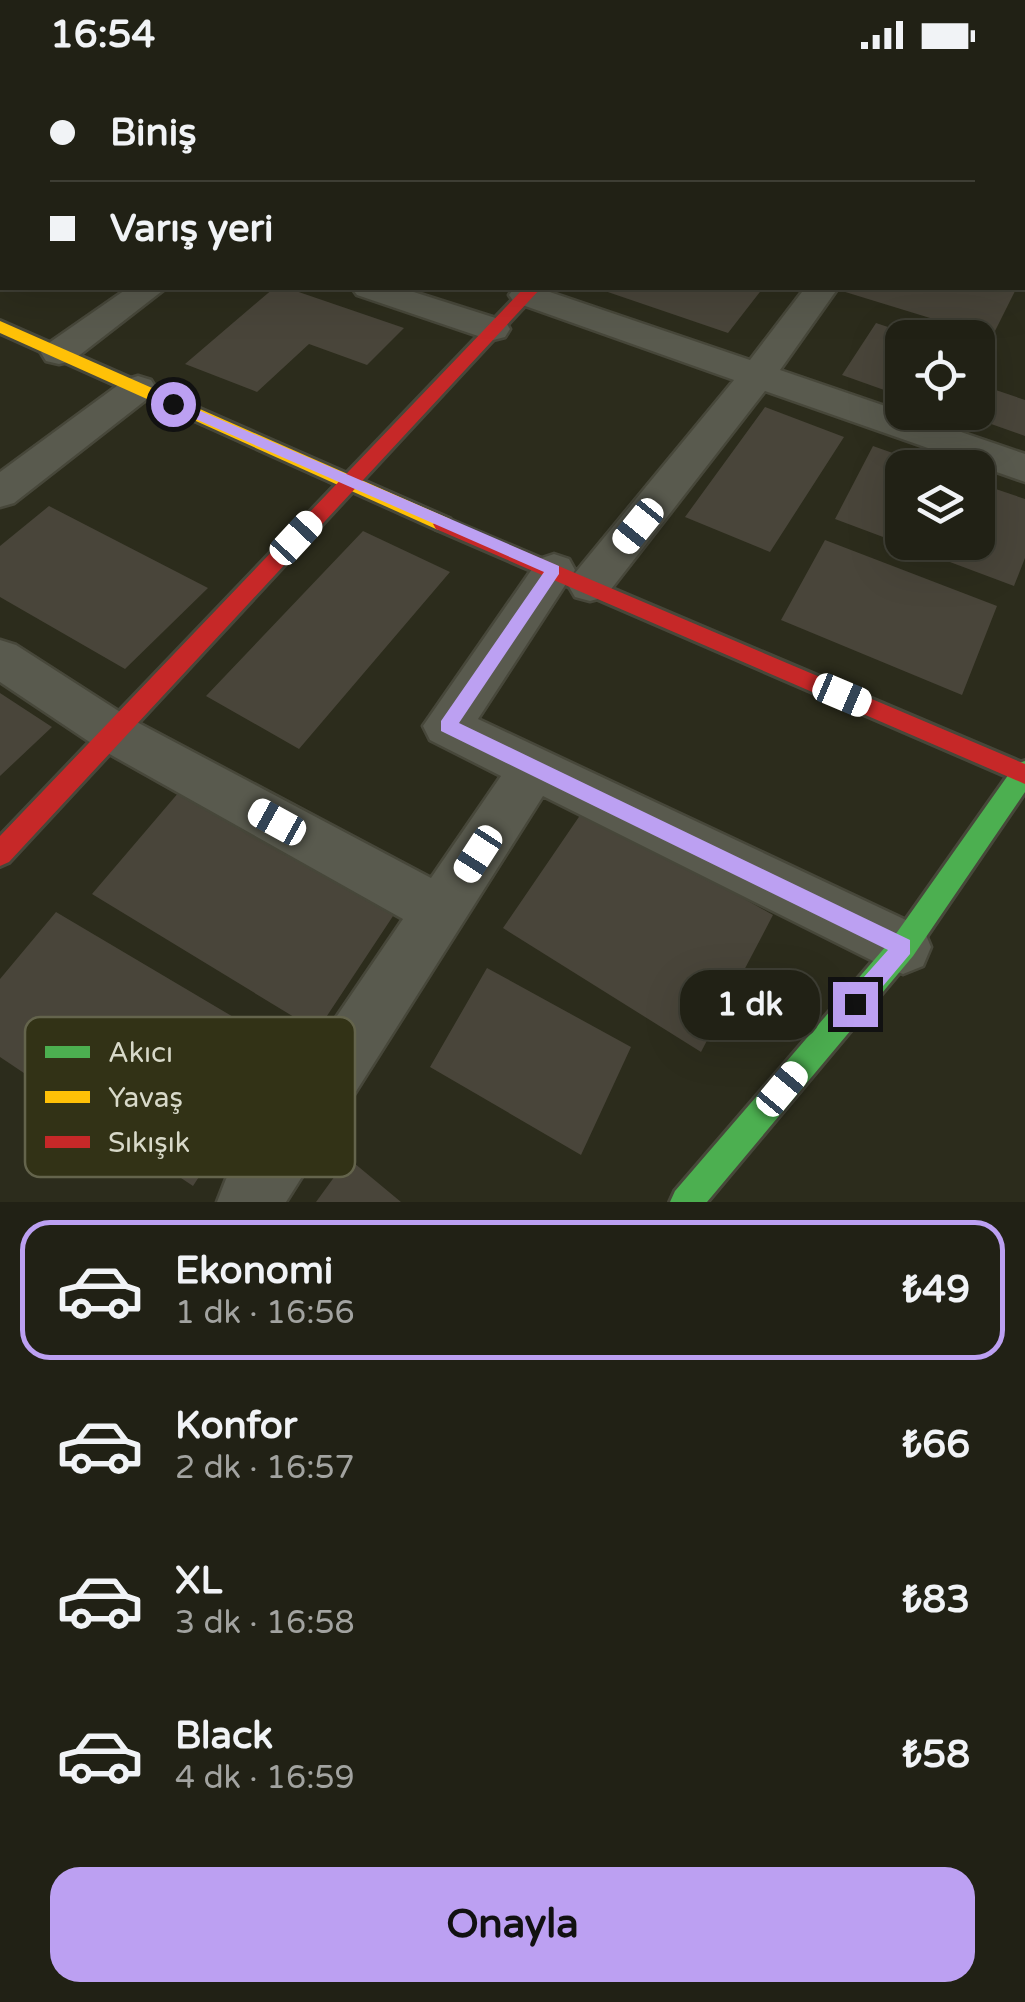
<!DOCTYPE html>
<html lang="tr">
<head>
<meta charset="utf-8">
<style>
  body { margin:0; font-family:"Varela Round",sans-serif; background:#2d2e22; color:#f1f3f6; height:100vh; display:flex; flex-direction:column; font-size:38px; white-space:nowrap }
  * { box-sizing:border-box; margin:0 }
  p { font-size:32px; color:#a2a3a0 }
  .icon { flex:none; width:55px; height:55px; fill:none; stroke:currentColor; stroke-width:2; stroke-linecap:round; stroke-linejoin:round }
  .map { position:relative; height:1132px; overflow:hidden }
  .side { display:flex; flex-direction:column; background:#212115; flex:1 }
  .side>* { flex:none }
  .banner { position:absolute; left:0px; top:0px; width:1025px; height:220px; box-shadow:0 10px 40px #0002,0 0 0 2px #3e3e34; display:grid; align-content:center; height:220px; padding:0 50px; background:#212115 }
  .tools { position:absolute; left:885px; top:250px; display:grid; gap:20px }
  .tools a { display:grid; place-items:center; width:110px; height:110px; border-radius:20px; background:#212115; box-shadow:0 10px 40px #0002,0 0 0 2px #3e3e34; font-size:50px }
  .end { position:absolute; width:45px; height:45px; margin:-22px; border:12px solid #bca0f2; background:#111; box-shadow:0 0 0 5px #111 }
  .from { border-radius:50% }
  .bubble { position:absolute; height:70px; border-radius:30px; background:#212115; box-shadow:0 10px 40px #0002,0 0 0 2px #3e3e34; font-size:32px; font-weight:800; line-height:70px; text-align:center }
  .car { position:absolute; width:30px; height:60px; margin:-30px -15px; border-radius:12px; box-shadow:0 0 8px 2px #0007; background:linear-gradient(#fff 24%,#345 0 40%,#fff 0 76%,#345 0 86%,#fff 0) }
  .banner b { display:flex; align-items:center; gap:35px; height:95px; font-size:38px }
  .banner b+b { border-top:2px solid #3e3e34 }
  .banner i { width:25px; height:25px; background:#f1f3f6 }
  ul { padding:18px 0 0; list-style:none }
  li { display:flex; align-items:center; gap:30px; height:140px; margin:0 20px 15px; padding:0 30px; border:5px solid transparent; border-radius:30px }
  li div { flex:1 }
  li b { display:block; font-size:38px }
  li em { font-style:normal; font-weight:800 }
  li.on { border-color:#bca0f2 }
  li>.icon { width:90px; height:90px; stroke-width:1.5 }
  .button { display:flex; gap:20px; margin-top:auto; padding:20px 50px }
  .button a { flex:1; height:115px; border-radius:30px; background:#bca0f2; color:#111; font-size:40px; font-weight:800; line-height:115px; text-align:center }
  .status { display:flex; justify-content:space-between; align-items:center; height:70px; padding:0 50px; background:#212115; direction:ltr }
  .status svg { height:28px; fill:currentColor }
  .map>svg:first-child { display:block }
  .building { fill:#49453a }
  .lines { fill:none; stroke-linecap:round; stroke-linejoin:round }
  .street-casing { stroke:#47473a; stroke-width:5 }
  .fast-casing { stroke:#47473a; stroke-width:6 }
  .slow-casing { stroke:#47473a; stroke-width:6 }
  .jam-casing { stroke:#47473a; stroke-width:6 }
  .street { fill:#595a4e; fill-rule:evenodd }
  .fast { fill:#4caf50; fill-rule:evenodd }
  .slow { fill:#ffc107; fill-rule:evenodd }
  .jam { fill:#c62828; fill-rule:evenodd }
  .route { fill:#bca0f2 }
  .key { fill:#323216; stroke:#64644c; stroke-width:2.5 }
  .key-label { font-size:28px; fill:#d8d9c9 }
</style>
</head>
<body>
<div class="status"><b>16:54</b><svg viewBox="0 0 49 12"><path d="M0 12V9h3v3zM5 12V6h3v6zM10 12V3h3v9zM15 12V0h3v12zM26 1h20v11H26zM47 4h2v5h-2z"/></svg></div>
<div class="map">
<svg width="1025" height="1132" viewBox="0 0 1025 1132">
  <rect width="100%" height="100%" fill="#2c2c1c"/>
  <path class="building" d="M 274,218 L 287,218 L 404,258 L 367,295 L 309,274 L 257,322 L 185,294 Z
    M 596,218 L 763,218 L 728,263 Z
    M 845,218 L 1009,218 L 1016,219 L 992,267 L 842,221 Z
    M 876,253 L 918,267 L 902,268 L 901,326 L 842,305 Z
    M 978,314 L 1025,330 L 1025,366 L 960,343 L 978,342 Z
    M 765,337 L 844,367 L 770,482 L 685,447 Z
    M 873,376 L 932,397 L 902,398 L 902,472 L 978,472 L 978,413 L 1025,429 L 1025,488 L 1014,516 L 835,449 Z
    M 49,436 L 208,518 L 125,599 L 0,527 L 0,476 Z
    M 363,461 L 450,502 L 299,679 L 206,626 Z
    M 825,470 L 997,536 L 962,625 L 781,550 Z
    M 0,623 L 52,657 L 0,706 Z
    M 185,715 L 401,834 L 317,961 L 92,824 Z
    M 585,738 L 773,845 L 701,982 L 503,858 Z
    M 56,842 L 284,977 L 193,1116 L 0,987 L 0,909 Z
    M 487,898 L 631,977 L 581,1085 L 430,997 Z
    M 348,1088 L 401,1132 L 316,1132 Z"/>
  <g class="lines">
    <g class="street-casing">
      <path id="street" d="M 294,0 L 328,0 L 329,2 L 296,2 Z
        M 689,0 L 723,0 L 724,2 L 691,2 Z
        M 1025,68 L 1025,88 L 1022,89 L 1022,69 Z
        M 1022,181 L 1025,181 L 1025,201 L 1022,201 Z
        M 2,194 L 2,215 L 0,216 L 0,195 Z
        M 128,218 L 166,218 L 72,291 L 59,294 L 46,291 L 41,283 L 46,275 Z
        M 352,218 L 401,218 L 505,251 L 510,259 L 505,267 L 493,270 L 481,267 L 357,225 Z
        M 514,218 L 538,218 L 750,290 L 805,218 L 838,218 L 780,300 L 1025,384 L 1025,412 L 765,321 L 605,527 L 590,531 L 575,527 L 568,515 L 575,503 L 734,310 L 514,232 L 509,225 Z
        M 138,306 L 151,310 L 156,318 L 151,326 L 14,433 L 0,437 L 0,402 L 125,310 Z
        M 554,484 L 569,489 L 575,500 L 478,649 L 923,858 L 931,877 L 923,896 L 903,904 L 883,896 L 543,726 L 286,1132 L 217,1132 L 226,1109 L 403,849 L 97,677 L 0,612 L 0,570 L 16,575 L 131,649 L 431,808 L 501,706 L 430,670 L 423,656 L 539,489 Z"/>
    </g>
    <g class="fast-casing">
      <path id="fast" d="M 1025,691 L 1025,722 L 913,886 L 707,1132 L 670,1132 L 675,1121 L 893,868 L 1016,694 Z"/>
    </g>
    <g class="slow-casing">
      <path id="slow" d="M 0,251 L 450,449 L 453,454 L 443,461 L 436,459 L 0,263 Z"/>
    </g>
    <g class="jam-casing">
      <path id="jam" d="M 524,218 L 541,218 L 9,792 L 0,796 L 0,766 Z
        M 443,447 L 1025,694 L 1025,714 L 436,459 L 433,454 Z"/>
    </g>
    <use href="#street" class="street"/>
    <use href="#fast" class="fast"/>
    <use href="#slow" class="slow"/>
    <use href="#jam" class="jam"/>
  </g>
  <path class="route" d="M 173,329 L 559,496 L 559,504 L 459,653 L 910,870 L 910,884 L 862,941 L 855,944 L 847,941 L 844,934 L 847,926 L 888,880 L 441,661 L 441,651 L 544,502 L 168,337 L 166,334 Z"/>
  <rect x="25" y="947" width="330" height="160" rx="15" class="key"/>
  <rect x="45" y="976" width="45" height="12" fill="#4caf50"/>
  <rect x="45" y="1021" width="45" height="12" fill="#ffc107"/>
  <rect x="45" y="1066" width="45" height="12" fill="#c62828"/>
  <g class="key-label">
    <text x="108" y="992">Akıcı</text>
    <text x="108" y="1037">Yavaş</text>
    <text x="108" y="1082">Sıkışık</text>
  </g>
</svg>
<div class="tools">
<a><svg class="icon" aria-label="locate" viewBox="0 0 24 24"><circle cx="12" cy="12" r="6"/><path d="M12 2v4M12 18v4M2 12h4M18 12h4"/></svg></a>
<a><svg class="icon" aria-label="layers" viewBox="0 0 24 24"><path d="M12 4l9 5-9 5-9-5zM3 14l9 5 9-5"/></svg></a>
</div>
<i class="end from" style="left:173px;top:334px"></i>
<i class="end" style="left:855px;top:934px"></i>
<div class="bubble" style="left:680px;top:900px;width:140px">1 dk</div>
<i class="car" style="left:638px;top:456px;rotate:219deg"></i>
<i class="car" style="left:296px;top:468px;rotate:43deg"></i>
<i class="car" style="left:842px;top:625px;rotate:113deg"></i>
<i class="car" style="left:277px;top:752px;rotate:299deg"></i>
<i class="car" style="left:478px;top:784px;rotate:213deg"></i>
<i class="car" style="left:782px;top:1019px;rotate:40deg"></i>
<div class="banner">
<b><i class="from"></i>Biniş</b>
<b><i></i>Varış yeri</b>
</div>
</div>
<section class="side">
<ul>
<li class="on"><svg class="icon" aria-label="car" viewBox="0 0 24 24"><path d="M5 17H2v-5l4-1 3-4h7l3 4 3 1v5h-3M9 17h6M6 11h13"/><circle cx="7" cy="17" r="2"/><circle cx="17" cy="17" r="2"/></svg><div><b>Ekonomi</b><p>1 dk · 16:56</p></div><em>₺49</em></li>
<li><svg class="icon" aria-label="car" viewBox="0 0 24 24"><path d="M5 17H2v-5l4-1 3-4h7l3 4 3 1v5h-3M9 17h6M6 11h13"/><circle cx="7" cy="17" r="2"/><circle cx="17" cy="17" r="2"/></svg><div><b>Konfor</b><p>2 dk · 16:57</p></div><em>₺66</em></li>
<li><svg class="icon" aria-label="car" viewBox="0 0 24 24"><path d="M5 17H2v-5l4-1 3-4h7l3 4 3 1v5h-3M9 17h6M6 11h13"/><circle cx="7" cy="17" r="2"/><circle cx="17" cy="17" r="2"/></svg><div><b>XL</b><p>3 dk · 16:58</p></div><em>₺83</em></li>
<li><svg class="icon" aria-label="car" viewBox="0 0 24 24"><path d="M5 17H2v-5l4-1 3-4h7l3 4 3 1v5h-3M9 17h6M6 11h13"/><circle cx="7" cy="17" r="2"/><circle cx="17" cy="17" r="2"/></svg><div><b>Black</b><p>4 dk · 16:59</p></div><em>₺58</em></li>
</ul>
<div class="button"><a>Onayla</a></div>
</section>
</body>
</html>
